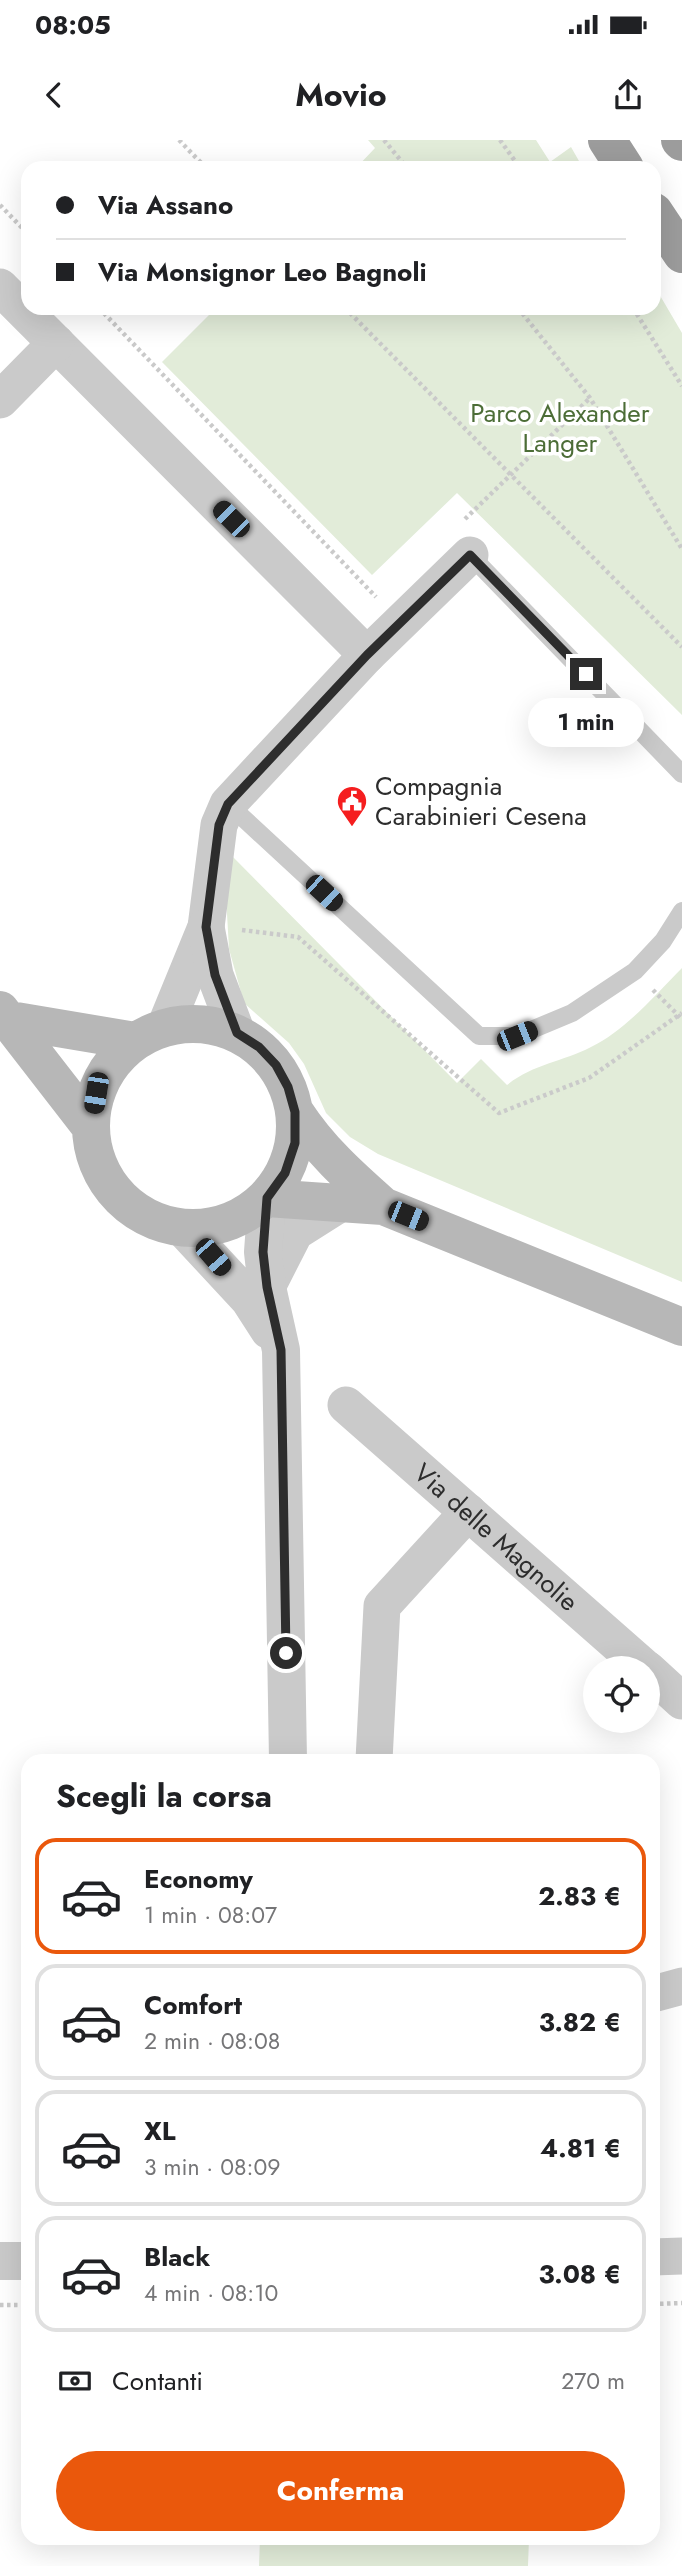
<!DOCTYPE html>
<html lang="it">
<head>
<meta charset="utf-8">
<style>
  body { margin:0; font-family:Jost,sans-serif; background:#f6f6f6; color:#202124; height:100vh; display:flex; flex-direction:column; font-size:26px; white-space:nowrap }
  * { box-sizing:border-box; margin:0 }
  p { font-size:23px; color:#757577 }
  .icon { flex:none; width:38px; height:38px; fill:none; stroke:currentColor; stroke-width:2; stroke-linecap:round; stroke-linejoin:round }
  .map { position:relative; flex:1; overflow:hidden }
  .side { position:absolute; left:21px; top:1614px; width:639px; height:791px; display:flex; flex-direction:column; background:#fff; border-radius:21px; box-shadow:0 7px 28px #0002 }
  .side>* { flex:none }
  .guide { position:absolute; left:21px; top:21px; width:640px; height:154px; border-radius:21px; box-shadow:0 7px 28px #0002; display:grid; align-content:center; height:154px; padding:0 35px; background:#fff }
  .buttons { position:absolute; left:583px; top:1516px; display:grid; gap:14px }
  .buttons a { display:grid; place-items:center; width:77px; height:77px; border-radius:50%; background:#fff; box-shadow:0 7px 28px #0002; font-size:35px }
  .end { position:absolute; width:32px; height:32px; margin:-16px; border:9px solid #2d2d2d; background:#fff; box-shadow:0 0 0 4px #fff }
  .from { border-radius:50% }
  .bubble { position:absolute; height:49px; border-radius:24px; background:#fff; box-shadow:0 7px 28px #0002; font-size:23px; font-weight:700; line-height:49px; text-align:center }
  .car { position:absolute; width:21px; height:42px; margin:-21px -10px; border-radius:9px; box-shadow:0 0 5px 2px #0007; background:linear-gradient(#222 24%,#8ab4d8 0 40%,#222 0 76%,#8ab4d8 0 86%,#222 0) }
  .guide b { display:flex; align-items:center; gap:24px; height:66px; font-size:26px }
  .guide b+b { border-top:2px solid #e0e0e0 }
  .guide i { width:18px; height:18px; background:#202124 }
  ul { padding:0; list-style:none }
  li { display:flex; align-items:center; gap:21px; height:116px; margin:0 14px 10px; padding:0 21px; border:4px solid #e0e0e0; border-radius:21px }
  li div { flex:1 }
  li b { display:block; font-size:26px }
  li em { font-style:normal; font-weight:700 }
  li.current { border-color:#ea580c }
  li>.icon { width:63px; height:63px; stroke-width:1.5 }
  h2 { padding:0 35px; font-size:32px; line-height:84px }
  .pay { display:flex; align-items:center; gap:18px; height:77px; padding:0 35px; font-size:26px }
  .pay p { margin-inline-start:auto }
  .button { display:flex; gap:14px; margin-top:auto; padding:14px 35px }
  .button a { flex:1; height:80px; border-radius:42px; background:#ea580c; color:#fff; font-size:28px; font-weight:700; line-height:80px; text-align:center }
  .status { display:flex; justify-content:space-between; align-items:center; height:49px; padding:0 35px; background:#fff; direction:ltr }
  .status svg { height:19px; fill:currentColor }
  header { display:flex; justify-content:space-between; align-items:center; height:91px; padding:0 35px; background:#fff; font-size:32px; font-weight:700 }
  .map>svg:first-child { display:block }
  .green { fill:#e2ecd9 }
  .lines { fill:none; stroke-linecap:round; stroke-linejoin:round }
  .path { stroke:#cacaca; stroke-width:4.5; stroke-dasharray:3.5 3.5; stroke-linecap:butt }
  .service { stroke:#cacaca; stroke-width:18 }
  .minor { stroke:#cacaca; stroke-width:37 }
  .tertiary { stroke:#cacaca; stroke-width:38 }
  .secondary { stroke:#b7b7b7; stroke-width:38 }
  .trunk { stroke:#9c9c9c; stroke-width:38 }
  .route { stroke:#2d2d2d; stroke-width:9 }
  .labels { text-anchor:middle; stroke-width:7; stroke-linejoin:round; paint-order:stroke }
  .park-label { font-size:26px; fill:#4c6d37; stroke:#fff }
  .poi-label { font-size:26px; fill:#2d2d2d; stroke:#fff; text-anchor:start }
  .street-label { font-size:26px; fill:#2d2d2d; stroke:#fff }
</style>
</head>
<body>
<div class="status"><b>08:05</b><svg viewBox="0 0 49 12"><path d="M0 12V9h3v3zM5 12V6h3v6zM10 12V3h3v9zM15 12V0h3v12zM26 1h20v11H26zM47 4h2v5h-2z"/></svg></div>
<header><svg class="icon" aria-label="back" viewBox="0 0 24 24"><path d="M15 5l-7 7 7 7"/></svg>Movio<svg class="icon" aria-label="share" viewBox="0 0 24 24"><path d="M12 15V3M7 8l5-5 5 5M5 13v7h14v-7"/></svg></header>
<div class="map">
<svg width="682" height="2426" viewBox="0 0 682 2426">
  <rect width="100%" height="100%" fill="#fff"/>
  <path class="green" d="M 368,0 L 536,0 L 550,22 L 571,7 L 583,28 L 356,28 L 375,8 Z
    M 655,147 L 682,193 L 682,575 L 457,353 L 372,435 L 162,222 L 216,168 L 654,168 Z
    M 232,716 L 457,943 L 481,919 L 507,945 C 533,924 562,922 591,907 C 626,890 655,855 682,828 L 682,1142 L 378,1014 L 350,997 L 326,973 L 304,924 L 289,903 L 244,863 L 229,809 L 226,756 Z
    M 260,2398 L 529,2398 L 528,2426 L 259,2426 Z"/>
  <g class="lines">
    <path class="path" d="M 179,0 L 206,28
      M 384,0 L 407,28
      M 500,0 L 520,28
      M 0,65 L 28,94
      M 99,168 L 376,457
      M 345,168 L 682,507
      M 518,168 L 590,258 L 682,409
      M 633,168 L 682,246
      M 465,379 L 590,258
      M 242,790 L 298,797 L 499,973 L 589,938 L 682,873
      M 653,850 L 682,879
      M 653,2164 L 682,2163
      M 0,2165 L 28,2165"/>
    <path class="service" d="M 470,415 L 682,634
      M 228,664 L 479,896 L 517,896 L 572,873 L 635,831 L 663,801 L 682,771"/>
    <g class="minor">
      <path d="M 0,147 L 367,515 L 228,664 L 219,685 L 206,787 L 165,887"/>
      <path d="M 0,260 L 56,203"/>
      <path d="M 367,515 L 470,415"/>
      <path d="M 206,787 L 215,835 L 237,893"/>
      <path d="M 267,1147 L 295,1092 L 344,1061"/>
      <path id="s1" d="M 346,1265 L 645,1528"/>
      <path d="M 648,1530 L 682,1561"/>
      <path d="M 374,1620 L 382,1466 L 468,1372"/>
      <path d="M 653,1854 L 682,1846"/>
      <path d="M 653,2117 L 682,2116"/>
    </g>
    <path class="tertiary" d="M 267,1058 L 263,1112 L 267,1147 L 281,1210 L 288,1620
      M 184,1089 L 249,1159 L 269,1190
      M 0,2121 L 28,2121"/>
    <path class="secondary" d="M 0,870 L 90,986
      M 10,880 L 135,901
      M91 986a102 102 0 1 1 204 0a102 102 0 1 1-204 0Z
      M 295,972 C 319,1009 349,1036 383,1066
      M 267,1058 L 383,1066 L 682,1187"/>
    <path class="trunk" d="M 607,0 L 625,28
      M 680,0 L 682,2
      M 654,72 L 682,114"/>
  </g>
  <g class="lines">
    <path class="route" d="M 286,1513 L 281,1210 L 267,1147 L 263,1112 L 267,1058 L 285,1033 L 295,1003 L 295,972 L 288,947 L 276,925 L 259,907 L 237,893 L 215,835 L 206,787 L 219,685 L 228,664 L 367,515 L 470,415 L 586,534"/>
  </g>
  <defs>
    <g id="civic-pin" transform="scale(1.575)"><path d="M0 17L-7.5 6A9.5 9.5 0 1 1 7.5 6Z" fill="#f51e1f" stroke="#fff"/><path d="M-.6-6.5H3V-4.5H.6V-3L4-1V1h2V6H-6V1h2V-1L-.6-3ZM-1.2 2.5V6h2.4V2.5Z" fill="#fff"/></g>
  </defs>
  <g fill-rule="evenodd">
    <use href="#civic-pin" x="352" y="661"/>
  </g>
  <g class="labels">
    <g class="park-label">
      <text x="560" y="282">Parco Alexander<tspan x="560" dy="30">Langer</tspan></text>
    </g>
    <g class="poi-label">
      <text x="375" y="655">Compagnia<tspan x="375" dy="30">Carabinieri Cesena</tspan></text>
    </g>
    <g class="street-label">
      <text dy="9" stroke="none"><textPath href="#s1" startOffset="200">Via delle Magnolie</textPath></text>
    </g>
  </g>
</svg>
<div class="buttons">
<a><svg class="icon" aria-label="locate" viewBox="0 0 24 24"><circle cx="12" cy="12" r="6"/><path d="M12 2v4M12 18v4M2 12h4M18 12h4"/></svg></a>
</div>
<i class="end from" style="left:286px;top:1513px"></i>
<i class="end" style="left:586px;top:534px"></i>
<div class="bubble" style="left:528px;top:558px;width:116px">1 min</div>
<i class="car" style="left:231px;top:379px;rotate:315deg"></i>
<i class="car" style="left:324px;top:753px;rotate:133deg"></i>
<i class="car" style="left:517px;top:896px;rotate:68deg"></i>
<i class="car" style="left:96px;top:953px;rotate:189deg"></i>
<i class="car" style="left:408px;top:1076px;rotate:112deg"></i>
<i class="car" style="left:213px;top:1117px;rotate:139deg"></i>
<div class="guide">
<b><i class="from"></i>Via Assano</b>
<b><i></i>Via Monsignor Leo Bagnoli</b>
</div>
<section class="side">
<h2>Scegli la corsa</h2>
<ul>
<li class="current"><svg class="icon" aria-label="car" viewBox="0 0 24 24"><path d="M5 17H2v-5l4-1 3-4h7l3 4 3 1v5h-3M9 17h6M6 11h13"/><circle cx="7" cy="17" r="2"/><circle cx="17" cy="17" r="2"/></svg><div><b>Economy</b><p>1 min · 08:07</p></div><em>2.83 €</em></li>
<li><svg class="icon" aria-label="car" viewBox="0 0 24 24"><path d="M5 17H2v-5l4-1 3-4h7l3 4 3 1v5h-3M9 17h6M6 11h13"/><circle cx="7" cy="17" r="2"/><circle cx="17" cy="17" r="2"/></svg><div><b>Comfort</b><p>2 min · 08:08</p></div><em>3.82 €</em></li>
<li><svg class="icon" aria-label="car" viewBox="0 0 24 24"><path d="M5 17H2v-5l4-1 3-4h7l3 4 3 1v5h-3M9 17h6M6 11h13"/><circle cx="7" cy="17" r="2"/><circle cx="17" cy="17" r="2"/></svg><div><b>XL</b><p>3 min · 08:09</p></div><em>4.81 €</em></li>
<li><svg class="icon" aria-label="car" viewBox="0 0 24 24"><path d="M5 17H2v-5l4-1 3-4h7l3 4 3 1v5h-3M9 17h6M6 11h13"/><circle cx="7" cy="17" r="2"/><circle cx="17" cy="17" r="2"/></svg><div><b>Black</b><p>4 min · 08:10</p></div><em>3.08 €</em></li>
</ul>
<div class="pay"><svg class="icon" aria-label="cash" viewBox="0 0 24 24"><path d="M3 7h18v10H3z"/><circle cx="12" cy="12" r="2"/></svg>Contanti<p>270 m</p></div>
<div class="button"><a>Conferma</a></div>
</section>
</div>
</body>
</html>
